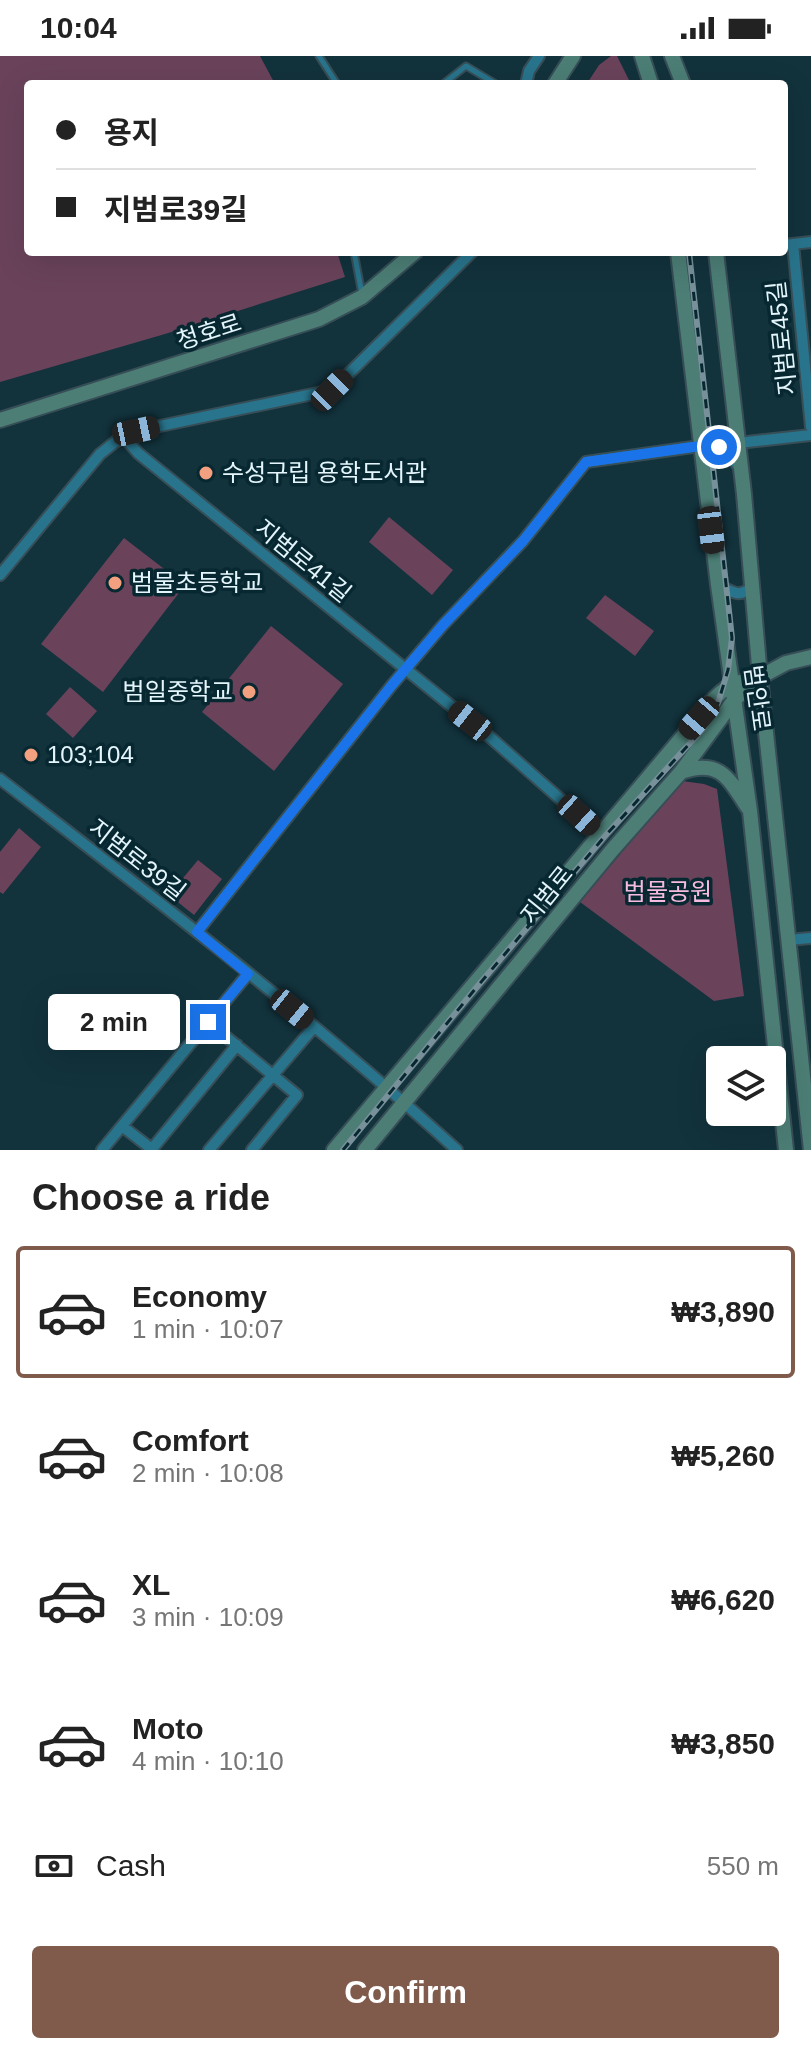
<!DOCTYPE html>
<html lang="en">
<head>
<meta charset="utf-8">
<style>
  body { margin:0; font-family:Arial,"Noto Sans KR",sans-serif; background:#f6f6f6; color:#222; height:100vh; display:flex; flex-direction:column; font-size:30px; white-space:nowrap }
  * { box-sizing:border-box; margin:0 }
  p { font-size:26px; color:#767676 }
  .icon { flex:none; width:44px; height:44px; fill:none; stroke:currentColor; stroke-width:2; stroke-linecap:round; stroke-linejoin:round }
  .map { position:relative; height:1094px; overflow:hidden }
  .side { display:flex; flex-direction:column; background:#fff; flex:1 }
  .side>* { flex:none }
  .banner { position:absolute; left:24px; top:24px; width:764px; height:176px; border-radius:8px; box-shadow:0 8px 32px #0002; display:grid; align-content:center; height:176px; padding:0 32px; background:#fff }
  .controls { position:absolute; left:706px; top:990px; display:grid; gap:16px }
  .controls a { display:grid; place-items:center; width:80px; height:80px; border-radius:8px; background:#fff; box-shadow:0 8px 32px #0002; font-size:40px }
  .end { position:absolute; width:36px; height:36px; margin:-18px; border:10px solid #1a73e8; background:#fff; box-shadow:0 0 0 4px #fff }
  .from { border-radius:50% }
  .bubble { position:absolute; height:56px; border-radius:8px; background:#fff; box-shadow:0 8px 32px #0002; font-size:26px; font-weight:600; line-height:56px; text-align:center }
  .car { position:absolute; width:24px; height:48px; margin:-24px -12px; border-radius:10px; box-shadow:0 0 6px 2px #0007; background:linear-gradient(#222 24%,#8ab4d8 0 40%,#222 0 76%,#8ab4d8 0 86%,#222 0) }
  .banner b { display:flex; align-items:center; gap:28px; height:76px; font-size:30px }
  .banner b+b { border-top:2px solid #e0e0e0 }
  .banner i { width:20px; height:20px; background:#222 }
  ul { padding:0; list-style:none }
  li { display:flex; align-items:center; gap:24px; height:132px; margin:0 16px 12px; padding:0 16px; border:4px solid transparent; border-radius:8px }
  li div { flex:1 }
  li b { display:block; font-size:30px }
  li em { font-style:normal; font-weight:600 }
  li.selected { border-color:#805b4c }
  li>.icon { width:72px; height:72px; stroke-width:1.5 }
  h2 { padding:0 32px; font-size:36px; line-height:96px }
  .pay { display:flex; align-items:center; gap:20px; height:88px; padding:0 32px; font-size:30px }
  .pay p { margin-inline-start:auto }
  .cta { display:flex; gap:16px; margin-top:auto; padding:16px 32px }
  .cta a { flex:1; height:92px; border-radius:8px; background:#805b4c; color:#fff; font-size:32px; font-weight:600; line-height:92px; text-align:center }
  .status { display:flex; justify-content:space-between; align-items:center; height:56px; padding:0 40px; background:#fff; direction:ltr }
  .status svg { height:22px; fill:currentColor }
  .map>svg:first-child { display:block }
  .green { fill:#6a435b }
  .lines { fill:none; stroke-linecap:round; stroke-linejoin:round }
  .service-casing { stroke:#374e57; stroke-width:9 }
  .minor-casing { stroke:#374e57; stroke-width:14 }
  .secondary-casing { stroke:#374e57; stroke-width:18 }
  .service { stroke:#28748c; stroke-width:5 }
  .minor { stroke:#28748c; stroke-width:10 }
  .secondary { stroke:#4c7e76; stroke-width:14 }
  .rail-casing { stroke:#779099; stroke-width:6 }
  .rail { stroke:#072831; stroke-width:3; stroke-dasharray:9; stroke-linecap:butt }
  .route { stroke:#1a73e8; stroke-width:10 }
  .poi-dot { fill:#f2a080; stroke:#072831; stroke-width:3 }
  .labels { text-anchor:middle; stroke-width:7; stroke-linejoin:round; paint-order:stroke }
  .street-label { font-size:24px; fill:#e4f5fc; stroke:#072831 }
  .poi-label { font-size:24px; fill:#e4f5fc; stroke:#072831; text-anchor:start }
  .park-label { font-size:24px; fill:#f7bbdf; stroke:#072831 }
</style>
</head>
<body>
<div class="status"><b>10:04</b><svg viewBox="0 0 49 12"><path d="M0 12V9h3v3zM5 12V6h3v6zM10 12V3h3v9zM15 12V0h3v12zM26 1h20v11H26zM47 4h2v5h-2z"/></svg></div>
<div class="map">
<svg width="811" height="1094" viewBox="0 0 811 1094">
  <rect width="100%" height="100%" fill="#12323c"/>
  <path class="green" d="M 0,0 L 260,0 L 275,28 L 28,28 L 28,196 L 337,196 L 345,221 L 165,278 L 0,326 Z
    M 611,0 L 617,0 L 631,28 L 590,28 L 588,26 L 599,9 Z
    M 389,461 L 453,514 L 432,539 L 369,486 Z
    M 124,482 L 185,529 L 103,636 L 41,588 Z
    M 605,539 L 654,575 L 635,600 L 586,562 Z
    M 271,570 L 343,628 L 274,715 L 202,656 Z
    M 70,631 L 97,655 L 73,682 L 46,658 Z
    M 682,725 L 704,728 L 717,733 L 744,940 L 714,945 L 580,846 Z
    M 19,772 L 41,791 L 3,838 L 0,836 L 0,796 Z
    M 198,804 L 222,823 L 194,859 L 169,839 Z"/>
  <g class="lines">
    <g class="service-casing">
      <path id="service" d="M 319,0 L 337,28
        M 443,28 L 466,10 L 496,28
        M 354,196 L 362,238"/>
    </g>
    <g class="minor-casing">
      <path id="minor" d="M 526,28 L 529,15 L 539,0
        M 793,188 L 811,371
        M 784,189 L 811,186
        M 124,381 L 138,397 L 491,682 L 600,778
        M 738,387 L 811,379
        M 0,519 L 100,398 L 115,386 L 136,375 L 332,334 L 472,196
        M 718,529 C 733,536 739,543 753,530
        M 0,723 C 155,843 312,962 457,1094
        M 197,876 L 392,629 L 443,569 L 523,485 L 586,406 L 700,390 C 722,391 727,391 738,410
        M 788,884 L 811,882
        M 208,966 L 297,1039 L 252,1094
        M 122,1070 L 153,1094
        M 152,1093 L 237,989
        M 102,1094 L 248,918
        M 209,1094 L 314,971"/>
    </g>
    <g class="secondary-casing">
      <path id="secondary" d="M 642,0 L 651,28
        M 672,0 L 683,28
        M 555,28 L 573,0
        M 678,196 L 718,529 L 750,755 L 786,1094
        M 716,196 L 744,438 L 760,621 L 811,1094
        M 0,364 L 319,263 L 362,241 L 415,196
        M 681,716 C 720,702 729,723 748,752
        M 334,1094 L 684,679 C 698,662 718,631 740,626
        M 365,1094 L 613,793 L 681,716 L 735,643 L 760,621 L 786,607 L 811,601"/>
    </g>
    <use href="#service" class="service"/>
    <use href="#minor" class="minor"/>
    <use href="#secondary" class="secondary"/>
    <g class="rail-casing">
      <path id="rail" d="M 343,1094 L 476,932 L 605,780 L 703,673 L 718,647 L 728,614 L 732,582 L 689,196"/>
    </g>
    <use href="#rail" class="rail"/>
  </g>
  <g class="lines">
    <path class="route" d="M 208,966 L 248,918 L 197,876 L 392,629 L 443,569 L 523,485 L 586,406 L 700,390 L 719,391"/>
  </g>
  <g class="poi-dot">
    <circle cx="206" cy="417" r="8"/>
    <circle cx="115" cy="527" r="8"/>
    <circle cx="249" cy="636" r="8"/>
    <circle cx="31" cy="699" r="8"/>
  </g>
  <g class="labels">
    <g class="street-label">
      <text transform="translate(209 276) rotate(-18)" y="8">청호로</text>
      <text transform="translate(782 282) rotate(-96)" y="8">지범로45길</text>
      <text transform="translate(303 505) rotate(39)" y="8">지범로41길</text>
      <text transform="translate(757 642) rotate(82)" y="8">범안로</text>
      <text transform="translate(137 804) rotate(38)" y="8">지범로39길</text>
      <text transform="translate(547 839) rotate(-51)" y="8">지범로</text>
    </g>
    <g class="poi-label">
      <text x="222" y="425">수성구립 용학도서관</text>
      <text x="131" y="535">범물초등학교</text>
      <text x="233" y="644" text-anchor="end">범일중학교</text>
      <text x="47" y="707">103;104</text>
    </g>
    <g class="park-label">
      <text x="668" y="844">범물공원</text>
    </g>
  </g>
</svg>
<div class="controls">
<a><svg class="icon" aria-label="layers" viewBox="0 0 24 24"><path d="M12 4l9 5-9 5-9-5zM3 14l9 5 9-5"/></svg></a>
</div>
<i class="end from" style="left:719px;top:391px"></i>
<i class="end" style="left:208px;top:966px"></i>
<div class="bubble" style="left:48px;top:938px;width:132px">2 min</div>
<i class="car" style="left:332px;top:334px;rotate:45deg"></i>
<i class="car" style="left:136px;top:375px;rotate:78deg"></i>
<i class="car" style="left:711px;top:474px;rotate:173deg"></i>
<i class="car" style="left:699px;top:662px;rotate:221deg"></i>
<i class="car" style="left:470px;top:665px;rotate:308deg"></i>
<i class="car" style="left:579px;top:759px;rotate:132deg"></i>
<i class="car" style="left:292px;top:953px;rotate:129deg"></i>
<div class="banner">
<b><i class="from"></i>용지</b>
<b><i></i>지범로39길</b>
</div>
</div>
<section class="side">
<h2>Choose a ride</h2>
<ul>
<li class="selected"><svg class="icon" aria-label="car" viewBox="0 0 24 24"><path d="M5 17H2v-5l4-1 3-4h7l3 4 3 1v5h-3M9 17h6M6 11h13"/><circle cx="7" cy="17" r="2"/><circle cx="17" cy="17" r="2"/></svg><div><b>Economy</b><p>1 min · 10:07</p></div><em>₩3,890</em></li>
<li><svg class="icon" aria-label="car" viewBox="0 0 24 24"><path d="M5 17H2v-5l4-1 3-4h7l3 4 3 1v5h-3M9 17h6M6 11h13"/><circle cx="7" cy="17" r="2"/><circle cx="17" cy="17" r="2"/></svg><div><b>Comfort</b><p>2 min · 10:08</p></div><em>₩5,260</em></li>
<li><svg class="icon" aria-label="car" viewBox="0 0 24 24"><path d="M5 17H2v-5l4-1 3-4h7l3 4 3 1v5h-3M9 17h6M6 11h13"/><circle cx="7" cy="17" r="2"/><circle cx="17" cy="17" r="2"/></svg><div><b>XL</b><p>3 min · 10:09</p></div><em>₩6,620</em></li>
<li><svg class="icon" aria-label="car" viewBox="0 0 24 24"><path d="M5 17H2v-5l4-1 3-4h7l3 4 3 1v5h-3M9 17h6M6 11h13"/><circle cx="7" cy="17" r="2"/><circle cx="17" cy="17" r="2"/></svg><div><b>Moto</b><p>4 min · 10:10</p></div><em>₩3,850</em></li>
</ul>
<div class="pay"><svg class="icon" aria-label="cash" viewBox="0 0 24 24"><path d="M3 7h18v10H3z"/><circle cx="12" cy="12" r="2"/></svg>Cash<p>550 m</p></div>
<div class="cta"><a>Confirm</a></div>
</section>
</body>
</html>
